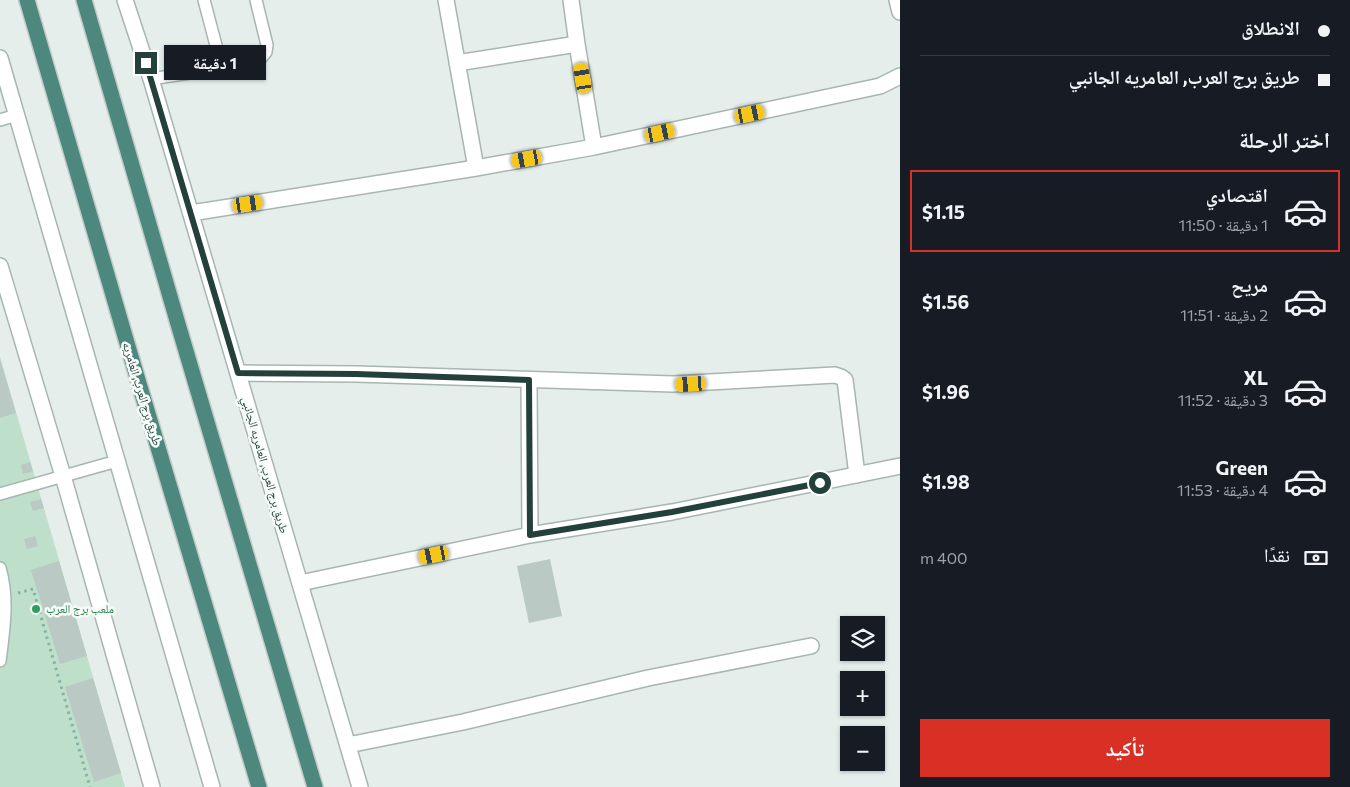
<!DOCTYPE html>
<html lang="ar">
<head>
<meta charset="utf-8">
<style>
  body { margin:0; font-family:Commissioner,"Noto Naskh Arabic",sans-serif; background:#20242c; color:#f1f3f6; direction:rtl; height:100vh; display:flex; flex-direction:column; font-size:19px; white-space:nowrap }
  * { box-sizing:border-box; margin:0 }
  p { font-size:16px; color:#9ea1a6 }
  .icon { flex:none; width:28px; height:28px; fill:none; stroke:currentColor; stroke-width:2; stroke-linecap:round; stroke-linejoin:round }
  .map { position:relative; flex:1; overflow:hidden; direction:ltr }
  .details { display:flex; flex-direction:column; background:#171b24; width:450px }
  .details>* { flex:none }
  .hud { display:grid; align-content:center; height:110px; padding:0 20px; background:#171b24 }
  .buttons { position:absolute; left:840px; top:616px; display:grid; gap:10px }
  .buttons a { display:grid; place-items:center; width:45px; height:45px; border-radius:0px; background:#171b24; box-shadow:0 1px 4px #0004; font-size:25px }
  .end { position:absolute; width:22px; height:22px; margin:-11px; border:6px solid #24403a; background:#fff; box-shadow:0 0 0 2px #fff }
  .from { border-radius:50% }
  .bubble { position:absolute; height:35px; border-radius:0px; background:#171b24; box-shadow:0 1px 4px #0004; font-size:16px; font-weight:700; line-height:35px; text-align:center; direction:rtl }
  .car { position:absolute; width:15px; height:30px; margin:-15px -8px; border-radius:6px; box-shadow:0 0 4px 1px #0007; background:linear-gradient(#f5c518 24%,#345 0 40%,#f5c518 0 76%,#345 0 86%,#f5c518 0) }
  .hud b { display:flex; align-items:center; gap:18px; height:48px; font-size:19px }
  .hud b+b { border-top:1px solid #363941 }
  .hud i { width:12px; height:12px; background:#f1f3f6 }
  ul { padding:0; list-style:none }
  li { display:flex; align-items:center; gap:15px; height:82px; margin:0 10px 8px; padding:0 10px; border:2px solid transparent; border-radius:0px }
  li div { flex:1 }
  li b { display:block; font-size:19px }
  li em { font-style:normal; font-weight:700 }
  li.active { border-color:#d93025 }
  li>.icon { width:45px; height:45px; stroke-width:1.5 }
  h2 { padding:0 20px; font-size:22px; line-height:60px }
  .pay { display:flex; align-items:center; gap:12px; height:55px; padding:0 20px; font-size:19px }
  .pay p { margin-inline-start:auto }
  .button { display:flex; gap:10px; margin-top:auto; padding:10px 20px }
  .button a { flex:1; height:58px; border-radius:0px; background:#d93025; color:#fff; font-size:20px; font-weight:700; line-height:58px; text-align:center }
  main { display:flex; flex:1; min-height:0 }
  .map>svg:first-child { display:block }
  .green { fill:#bedfc9 }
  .building { fill:#bac9c4 }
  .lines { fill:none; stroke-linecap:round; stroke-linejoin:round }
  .service-casing { stroke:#a7b6b2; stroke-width:14 }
  .minor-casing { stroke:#a7b6b2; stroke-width:18 }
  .tertiary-casing { stroke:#a7b6b2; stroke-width:18 }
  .trunk-casing { stroke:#c2cac8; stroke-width:18 }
  .path { stroke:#85b1a7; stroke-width:3; stroke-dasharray:2.5 4; stroke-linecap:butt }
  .service { stroke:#fff; stroke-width:11 }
  .minor { stroke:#fff; stroke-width:15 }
  .tertiary { stroke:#fff; stroke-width:15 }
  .trunk { stroke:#4c887e; stroke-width:15 }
  .route { stroke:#24403a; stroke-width:6 }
  .leisure-dot { fill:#2e9e5b; stroke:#f6faf8; stroke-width:2 }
  .labels { text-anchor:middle; stroke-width:5; stroke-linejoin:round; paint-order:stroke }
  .street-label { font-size:12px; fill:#24403a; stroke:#f6faf8 }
  .leisure-label { font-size:12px; fill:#27864d; stroke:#f6faf8; text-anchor:start }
</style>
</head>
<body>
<main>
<section class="details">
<div class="hud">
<b><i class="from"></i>الانطلاق</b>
<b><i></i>طريق برج العرب, العامريه الجانبي</b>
</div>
<h2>اختر الرحلة</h2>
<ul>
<li class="active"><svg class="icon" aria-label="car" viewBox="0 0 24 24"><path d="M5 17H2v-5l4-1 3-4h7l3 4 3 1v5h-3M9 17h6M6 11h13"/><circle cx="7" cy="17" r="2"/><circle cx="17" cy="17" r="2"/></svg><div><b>اقتصادي</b><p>1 دقيقة · 11:50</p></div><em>$1.15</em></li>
<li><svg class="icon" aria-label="car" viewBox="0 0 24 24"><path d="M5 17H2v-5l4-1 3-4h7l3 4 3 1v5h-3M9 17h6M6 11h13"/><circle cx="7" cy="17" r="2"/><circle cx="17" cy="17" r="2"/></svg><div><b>مريح</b><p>2 دقيقة · 11:51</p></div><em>$1.56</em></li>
<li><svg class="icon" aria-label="car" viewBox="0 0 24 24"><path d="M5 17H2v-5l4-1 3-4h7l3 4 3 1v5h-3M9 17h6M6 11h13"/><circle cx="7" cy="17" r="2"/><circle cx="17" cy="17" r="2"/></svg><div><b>XL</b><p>3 دقيقة · 11:52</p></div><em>$1.96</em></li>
<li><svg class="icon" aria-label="car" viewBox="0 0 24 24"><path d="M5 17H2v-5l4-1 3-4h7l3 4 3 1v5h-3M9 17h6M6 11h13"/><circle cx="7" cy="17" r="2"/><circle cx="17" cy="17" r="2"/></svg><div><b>Green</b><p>4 دقيقة · 11:53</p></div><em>$1.98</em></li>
</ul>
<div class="pay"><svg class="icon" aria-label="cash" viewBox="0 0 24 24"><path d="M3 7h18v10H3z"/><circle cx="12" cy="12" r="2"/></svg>نقدًا<p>400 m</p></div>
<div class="button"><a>تأكيد</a></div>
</section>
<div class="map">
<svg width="900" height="787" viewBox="0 0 900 787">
  <rect width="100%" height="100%" fill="#e5eeea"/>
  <path class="green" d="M 0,357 L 125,787 L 0,787 Z"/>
  <path class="building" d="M 0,359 L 16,413 L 0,418 Z
    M 30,462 L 33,471 L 23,474 L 21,465 Z
    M 41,499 L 44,508 L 33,511 L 30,502 Z
    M 35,536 L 38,546 L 27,549 L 24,539 Z
    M 550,559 L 562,616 L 529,623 L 517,566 Z
    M 59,561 L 87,656 L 60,664 L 31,570 Z
    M 93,678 L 121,773 L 94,782 L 65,687 Z"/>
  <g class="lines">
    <g class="service-casing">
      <path id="service" d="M 204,0 L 222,68
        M 151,79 L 222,68 L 253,61 L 261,58 L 266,52 L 267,45 L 256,0
        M 0,120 L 17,115
        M 0,494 L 117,461
        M 0,568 C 9,599 4,629 0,661"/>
    </g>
    <g class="minor-casing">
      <path id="minor" d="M 446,0 L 476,168
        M 571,0 L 577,44 L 594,147
        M 897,0 L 900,12
        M 457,63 L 577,44
        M 191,213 L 476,168 L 594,147 L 880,86 L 900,76
        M 0,266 L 63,476 L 152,787
        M 238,373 L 356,374 L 673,384 L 835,375 L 841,377 L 845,380 L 857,475
        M 529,380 L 530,535
        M 300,583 L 530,535 L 672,512 L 900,466
        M 348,745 L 463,722 L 648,678 L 811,646"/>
    </g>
    <g class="tertiary-casing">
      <path id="tertiary" d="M 125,0 L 151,79 L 360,787
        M 0,58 L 212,787"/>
    </g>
    <g class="trunk-casing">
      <path id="trunk" d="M 27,0 L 127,343 L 259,787
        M 84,0 L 178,324 L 315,787"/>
    </g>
    <path class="path" d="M 18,593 L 33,589 L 90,787"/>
    <use href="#service" class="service"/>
    <use href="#minor" class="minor"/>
    <use href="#tertiary" class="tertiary"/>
    <use href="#trunk" class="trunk"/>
  </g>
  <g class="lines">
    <path class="route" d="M 146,63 L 238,373 L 356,374 L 529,380 L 530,535 L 672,512 L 820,483"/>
  </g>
  <circle class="leisure-dot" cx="36" cy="609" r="5"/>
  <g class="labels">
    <g class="street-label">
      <text transform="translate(142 394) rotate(73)" y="4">طريق برج العرب, العامريه</text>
      <text transform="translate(265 465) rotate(74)" y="4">طريق برج العرب, العامريه الجانبي</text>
    </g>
    <g class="leisure-label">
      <text x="46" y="613">ملعب برج العرب</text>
    </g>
  </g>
</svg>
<div class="buttons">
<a><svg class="icon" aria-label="layers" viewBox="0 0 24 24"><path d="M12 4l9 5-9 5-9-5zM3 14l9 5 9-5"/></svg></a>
<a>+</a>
<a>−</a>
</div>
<i class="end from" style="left:820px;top:483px"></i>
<i class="end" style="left:146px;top:63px"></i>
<div class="bubble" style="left:164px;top:45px;width:102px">1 دقيقة</div>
<i class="car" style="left:583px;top:78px;rotate:350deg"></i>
<i class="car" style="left:750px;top:114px;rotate:78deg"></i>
<i class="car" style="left:660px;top:133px;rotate:78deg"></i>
<i class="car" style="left:527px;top:159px;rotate:260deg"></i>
<i class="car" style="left:248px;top:204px;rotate:81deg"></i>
<i class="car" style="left:691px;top:384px;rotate:267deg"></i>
<i class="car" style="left:434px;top:555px;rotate:258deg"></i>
</div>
</main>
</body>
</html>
